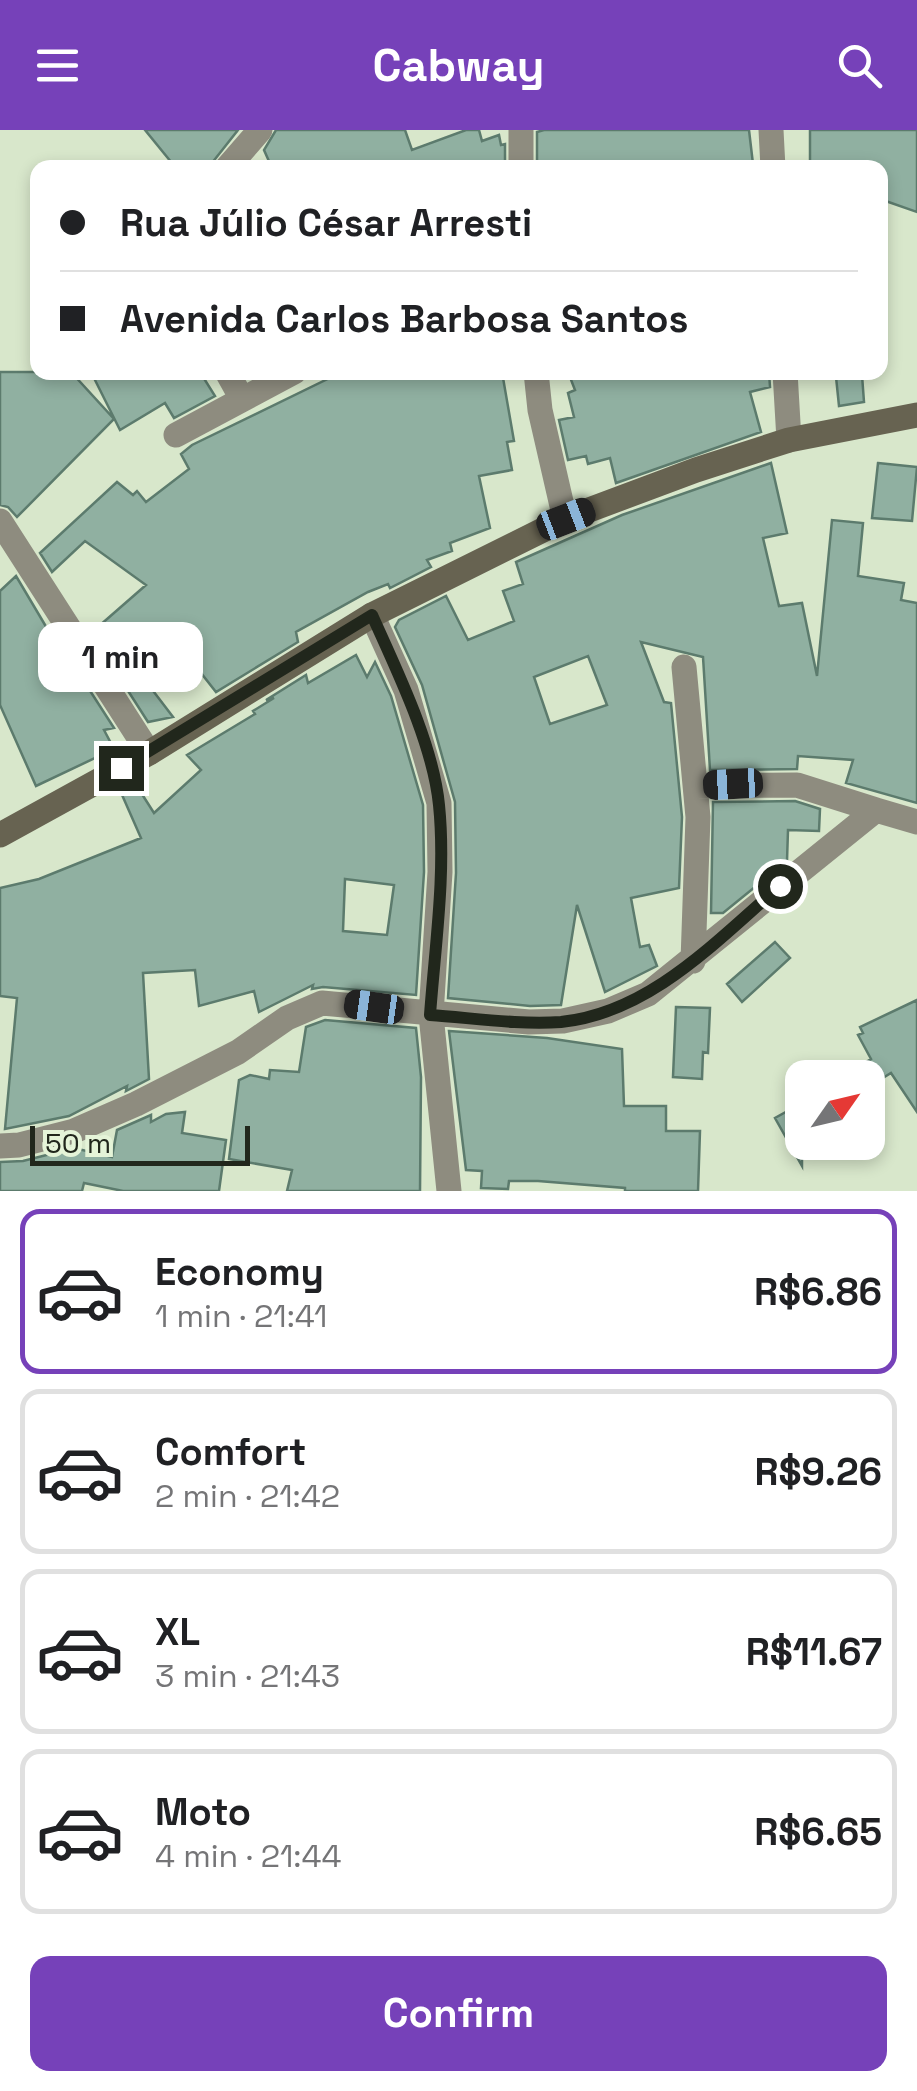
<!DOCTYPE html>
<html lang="en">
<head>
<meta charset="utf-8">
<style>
  body { margin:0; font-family:"Space Grotesk",sans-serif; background:#f2f2f2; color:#202124; height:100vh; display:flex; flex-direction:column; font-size:38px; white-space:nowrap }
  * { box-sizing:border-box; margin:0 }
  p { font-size:32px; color:#757577 }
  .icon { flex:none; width:55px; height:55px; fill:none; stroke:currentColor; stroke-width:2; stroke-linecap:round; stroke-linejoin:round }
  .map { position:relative; height:1061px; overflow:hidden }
  .panel { display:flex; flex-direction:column; background:#fff; flex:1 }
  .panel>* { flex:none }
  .guide { position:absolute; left:30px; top:30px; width:858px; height:220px; border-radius:20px; box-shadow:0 5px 15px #0003; display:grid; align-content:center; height:220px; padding:0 30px; background:#fff }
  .needle { width:65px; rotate:56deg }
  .controls { position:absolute; left:785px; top:930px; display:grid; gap:20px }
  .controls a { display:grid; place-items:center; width:100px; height:100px; border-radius:20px; background:#fff; box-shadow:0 5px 15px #0003; font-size:50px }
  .scale { position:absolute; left:30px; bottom:25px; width:220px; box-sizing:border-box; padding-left:10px; border:5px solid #21271c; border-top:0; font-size:28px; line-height:35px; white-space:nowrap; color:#21271c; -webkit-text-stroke:8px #e5f4d8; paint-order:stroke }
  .end { position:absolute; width:45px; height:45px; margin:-22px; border:12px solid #21271c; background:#fff; box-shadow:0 0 0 5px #fff }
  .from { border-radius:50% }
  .bubble { position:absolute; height:70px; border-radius:20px; background:#fff; box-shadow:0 5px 15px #0003; font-size:32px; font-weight:700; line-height:70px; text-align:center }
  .car { position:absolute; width:30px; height:60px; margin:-30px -15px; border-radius:12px; box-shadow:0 0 8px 2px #0007; background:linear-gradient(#222 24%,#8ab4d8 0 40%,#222 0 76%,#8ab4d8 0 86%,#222 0) }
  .guide b { display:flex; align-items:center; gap:35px; height:95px; font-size:38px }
  .guide b+b { border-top:2px solid #e0e0e0 }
  .guide i { width:25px; height:25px; background:#202124 }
  ul { padding:18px 0 0; list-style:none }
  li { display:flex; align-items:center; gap:30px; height:165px; margin:0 20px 15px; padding:0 10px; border:5px solid #e0e0e0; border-radius:20px }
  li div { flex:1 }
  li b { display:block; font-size:38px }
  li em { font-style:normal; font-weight:700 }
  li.active { border-color:#7641b9 }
  li>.icon { width:90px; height:90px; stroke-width:1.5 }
  .action { display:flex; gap:20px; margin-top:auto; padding:20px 30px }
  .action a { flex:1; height:115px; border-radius:20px; background:#7641b9; color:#fff; font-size:40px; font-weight:700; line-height:115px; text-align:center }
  header { display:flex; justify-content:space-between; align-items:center; height:130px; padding:0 30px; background:#7641b9; color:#fff; font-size:45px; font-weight:700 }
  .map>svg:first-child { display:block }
  .building { fill:#90b0a1; stroke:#5c7b6d; stroke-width:2.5; fill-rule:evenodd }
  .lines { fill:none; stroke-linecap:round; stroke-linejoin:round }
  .minor { stroke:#8e8c7f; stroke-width:25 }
  .secondary { stroke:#676351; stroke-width:25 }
  .route { stroke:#21271c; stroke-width:12 }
</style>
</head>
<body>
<header><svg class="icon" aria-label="menu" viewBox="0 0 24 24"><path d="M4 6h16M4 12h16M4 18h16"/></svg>Cabway<svg class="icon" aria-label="search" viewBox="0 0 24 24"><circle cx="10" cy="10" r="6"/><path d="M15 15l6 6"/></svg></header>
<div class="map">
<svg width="917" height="1061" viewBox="0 0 917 1061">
  <rect width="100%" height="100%" fill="#d8e7cb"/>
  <path class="building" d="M 145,0 L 238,0 L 208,38 L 176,38 Z
    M 276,0 L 405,0 L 412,20 L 466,0 L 479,0 L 482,11 L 499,5 L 501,15 L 505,14 L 505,38 L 272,38 L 264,20 Z
    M 544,0 L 749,0 L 753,34 L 743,38 L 537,38 L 537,2 Z
    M 810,0 L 917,0 L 917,82 L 880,69 L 880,38 L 810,38 Z
    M 0,242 L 71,242 L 114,289 L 17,387 L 8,377 L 0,375 Z
    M 91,242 L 200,242 L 215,266 L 174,288 L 165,273 L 120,300 Z
    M 342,242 L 502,242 L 514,311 L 507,312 L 512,340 L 479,346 L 490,398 L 450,413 L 452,421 L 427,430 L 431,437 L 390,458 L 388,454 L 368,462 L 296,502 L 298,512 L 216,562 L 179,515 L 141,545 L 173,587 L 148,592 L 91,503 L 146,455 L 85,411 L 52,442 L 40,423 L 117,352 L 133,365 L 137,361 L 146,372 L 189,339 L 181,324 L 192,315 Z
    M 568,242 L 769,242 L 770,257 L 750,262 L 761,302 L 616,353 L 610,328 L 588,334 L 586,326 L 568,330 L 559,290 L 574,287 L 568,263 L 575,260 Z
    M 862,245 L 864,272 L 839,276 L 836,247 Z
    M 771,333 L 787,403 L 763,408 L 779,476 L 802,473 L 817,546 L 832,390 L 863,393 L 858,446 L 904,453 L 901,470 L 917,473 L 917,673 L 846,653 L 853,630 L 798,626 L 797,639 L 710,640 L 703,527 L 641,512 L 664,572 L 671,573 L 682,687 L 679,758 L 631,768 L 640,817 L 649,815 L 657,836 L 605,862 L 577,775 L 561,875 L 530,876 L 448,868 L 456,743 L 455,672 L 422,555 L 395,497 L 399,490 L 446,466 L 468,510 L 514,491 L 503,461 L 523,454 L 516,432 L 622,385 ZM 588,526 L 607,575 L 550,594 L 534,547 Z
    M 878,333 L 917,337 L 912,391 L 872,388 Z
    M 16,446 L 64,527 L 67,525 L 114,598 L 104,600 L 114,619 L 36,656 L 0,575 L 0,461 Z
    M 356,525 L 367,547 L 375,532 L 391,566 L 423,675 L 424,742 L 416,865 L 323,857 L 312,859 L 313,855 L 259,882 L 254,861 L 199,876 L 195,840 L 143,843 L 149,949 L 126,961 L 127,956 L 69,986 L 5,999 L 17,868 L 0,866 L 0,758 L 39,749 L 141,708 L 119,658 L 133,650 L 154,683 L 201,640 L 187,625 L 255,584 L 253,581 L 274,568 L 266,570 L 306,545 L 308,553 ZM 345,749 L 394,755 L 387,805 L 343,801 Z
    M 795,671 L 820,679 L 819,701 L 788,700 L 787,731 L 723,783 L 711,783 L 713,672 Z
    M 775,812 L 790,828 L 742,872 L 727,854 Z
    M 917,870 L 917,982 L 891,943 L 868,957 L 868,948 L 858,948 L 853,940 L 871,929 L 858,905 L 863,903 L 860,897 Z
    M 676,877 L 710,878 L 708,923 L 703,922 L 702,949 L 673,947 Z
    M 325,890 L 416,898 L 421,947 L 420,1061 L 287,1061 L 292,1040 L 229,1029 L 239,950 L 250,945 L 269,949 L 270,940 L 299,942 L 306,897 Z
    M 449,901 L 547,908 L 622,919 L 624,976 L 666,976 L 666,1001 L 700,1001 L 698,1061 L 625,1061 L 625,1058 L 538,1051 L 509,1051 L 508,1059 L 481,1058 L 482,1041 L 466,1040 Z
    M 802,973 L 802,1036 L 775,988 Z
    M 185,982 L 182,1003 L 226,1010 L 219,1061 L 123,1061 L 84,1053 L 82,1061 L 0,1061 L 0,1032 L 23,1031 L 74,1018 L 112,1027 L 117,1000 L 151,985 L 151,992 L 166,984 Z"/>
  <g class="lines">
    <path class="minor" d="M 521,0 L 521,38
      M 771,0 L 773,38
      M 227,38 L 260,0
      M 227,242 L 242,269
      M 536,242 L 540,280 L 565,389
      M 785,242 L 789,310
      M 176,305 L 294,242
      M 0,391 L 149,623
      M 372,485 L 406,560 L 439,673 L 440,742 L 431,885 L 449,1061
      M 684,537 L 698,687 L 693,831
      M 696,656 L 797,655 L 876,680
      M 0,1016 L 19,1015 L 74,1001 L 136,974 L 238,922 L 287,888 L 322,873 L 529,892 L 563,891 L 608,881 L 648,864 L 876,680 L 917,692"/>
    <path class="secondary" d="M 0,705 L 149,623 L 372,485 L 565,389 L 696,340 L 789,310 L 917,285"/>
  </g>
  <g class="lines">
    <path class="route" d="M 121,638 L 372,485 C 397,541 433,614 439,675 C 446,744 435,816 430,885 C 473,888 519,895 561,892 C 650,883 716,811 780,756"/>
  </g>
</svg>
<div class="controls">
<a><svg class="needle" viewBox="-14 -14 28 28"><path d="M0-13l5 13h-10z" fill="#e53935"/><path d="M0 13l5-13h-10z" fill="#757577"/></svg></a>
</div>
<div class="scale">50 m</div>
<i class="end from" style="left:780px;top:756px"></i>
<i class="end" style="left:121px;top:638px"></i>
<div class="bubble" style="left:38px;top:492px;width:165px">1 min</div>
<i class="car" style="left:566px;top:389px;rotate:69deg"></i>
<i class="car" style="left:733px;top:654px;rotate:267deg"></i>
<i class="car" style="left:374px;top:877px;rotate:278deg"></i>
<div class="guide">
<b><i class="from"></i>Rua Júlio César Arresti</b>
<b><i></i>Avenida Carlos Barbosa Santos</b>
</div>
</div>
<section class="panel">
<ul>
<li class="active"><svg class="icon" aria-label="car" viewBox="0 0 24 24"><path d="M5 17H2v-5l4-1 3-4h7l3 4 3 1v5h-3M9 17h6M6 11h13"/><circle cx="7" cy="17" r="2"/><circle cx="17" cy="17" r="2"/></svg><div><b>Economy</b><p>1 min · 21:41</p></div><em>R$6.86</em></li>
<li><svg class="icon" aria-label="car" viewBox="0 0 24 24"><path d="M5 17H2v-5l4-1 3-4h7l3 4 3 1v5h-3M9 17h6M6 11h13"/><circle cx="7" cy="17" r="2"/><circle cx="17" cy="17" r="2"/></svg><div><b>Comfort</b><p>2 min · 21:42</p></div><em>R$9.26</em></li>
<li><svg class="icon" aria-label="car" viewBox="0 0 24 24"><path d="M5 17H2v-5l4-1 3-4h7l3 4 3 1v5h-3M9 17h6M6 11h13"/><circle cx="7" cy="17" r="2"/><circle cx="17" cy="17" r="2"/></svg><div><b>XL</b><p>3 min · 21:43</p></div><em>R$11.67</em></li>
<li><svg class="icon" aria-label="car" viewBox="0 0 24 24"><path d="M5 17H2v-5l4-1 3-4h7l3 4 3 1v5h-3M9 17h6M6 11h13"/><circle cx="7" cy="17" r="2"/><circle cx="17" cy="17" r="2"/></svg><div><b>Moto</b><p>4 min · 21:44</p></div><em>R$6.65</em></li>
</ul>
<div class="action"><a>Confirm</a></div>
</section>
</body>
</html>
